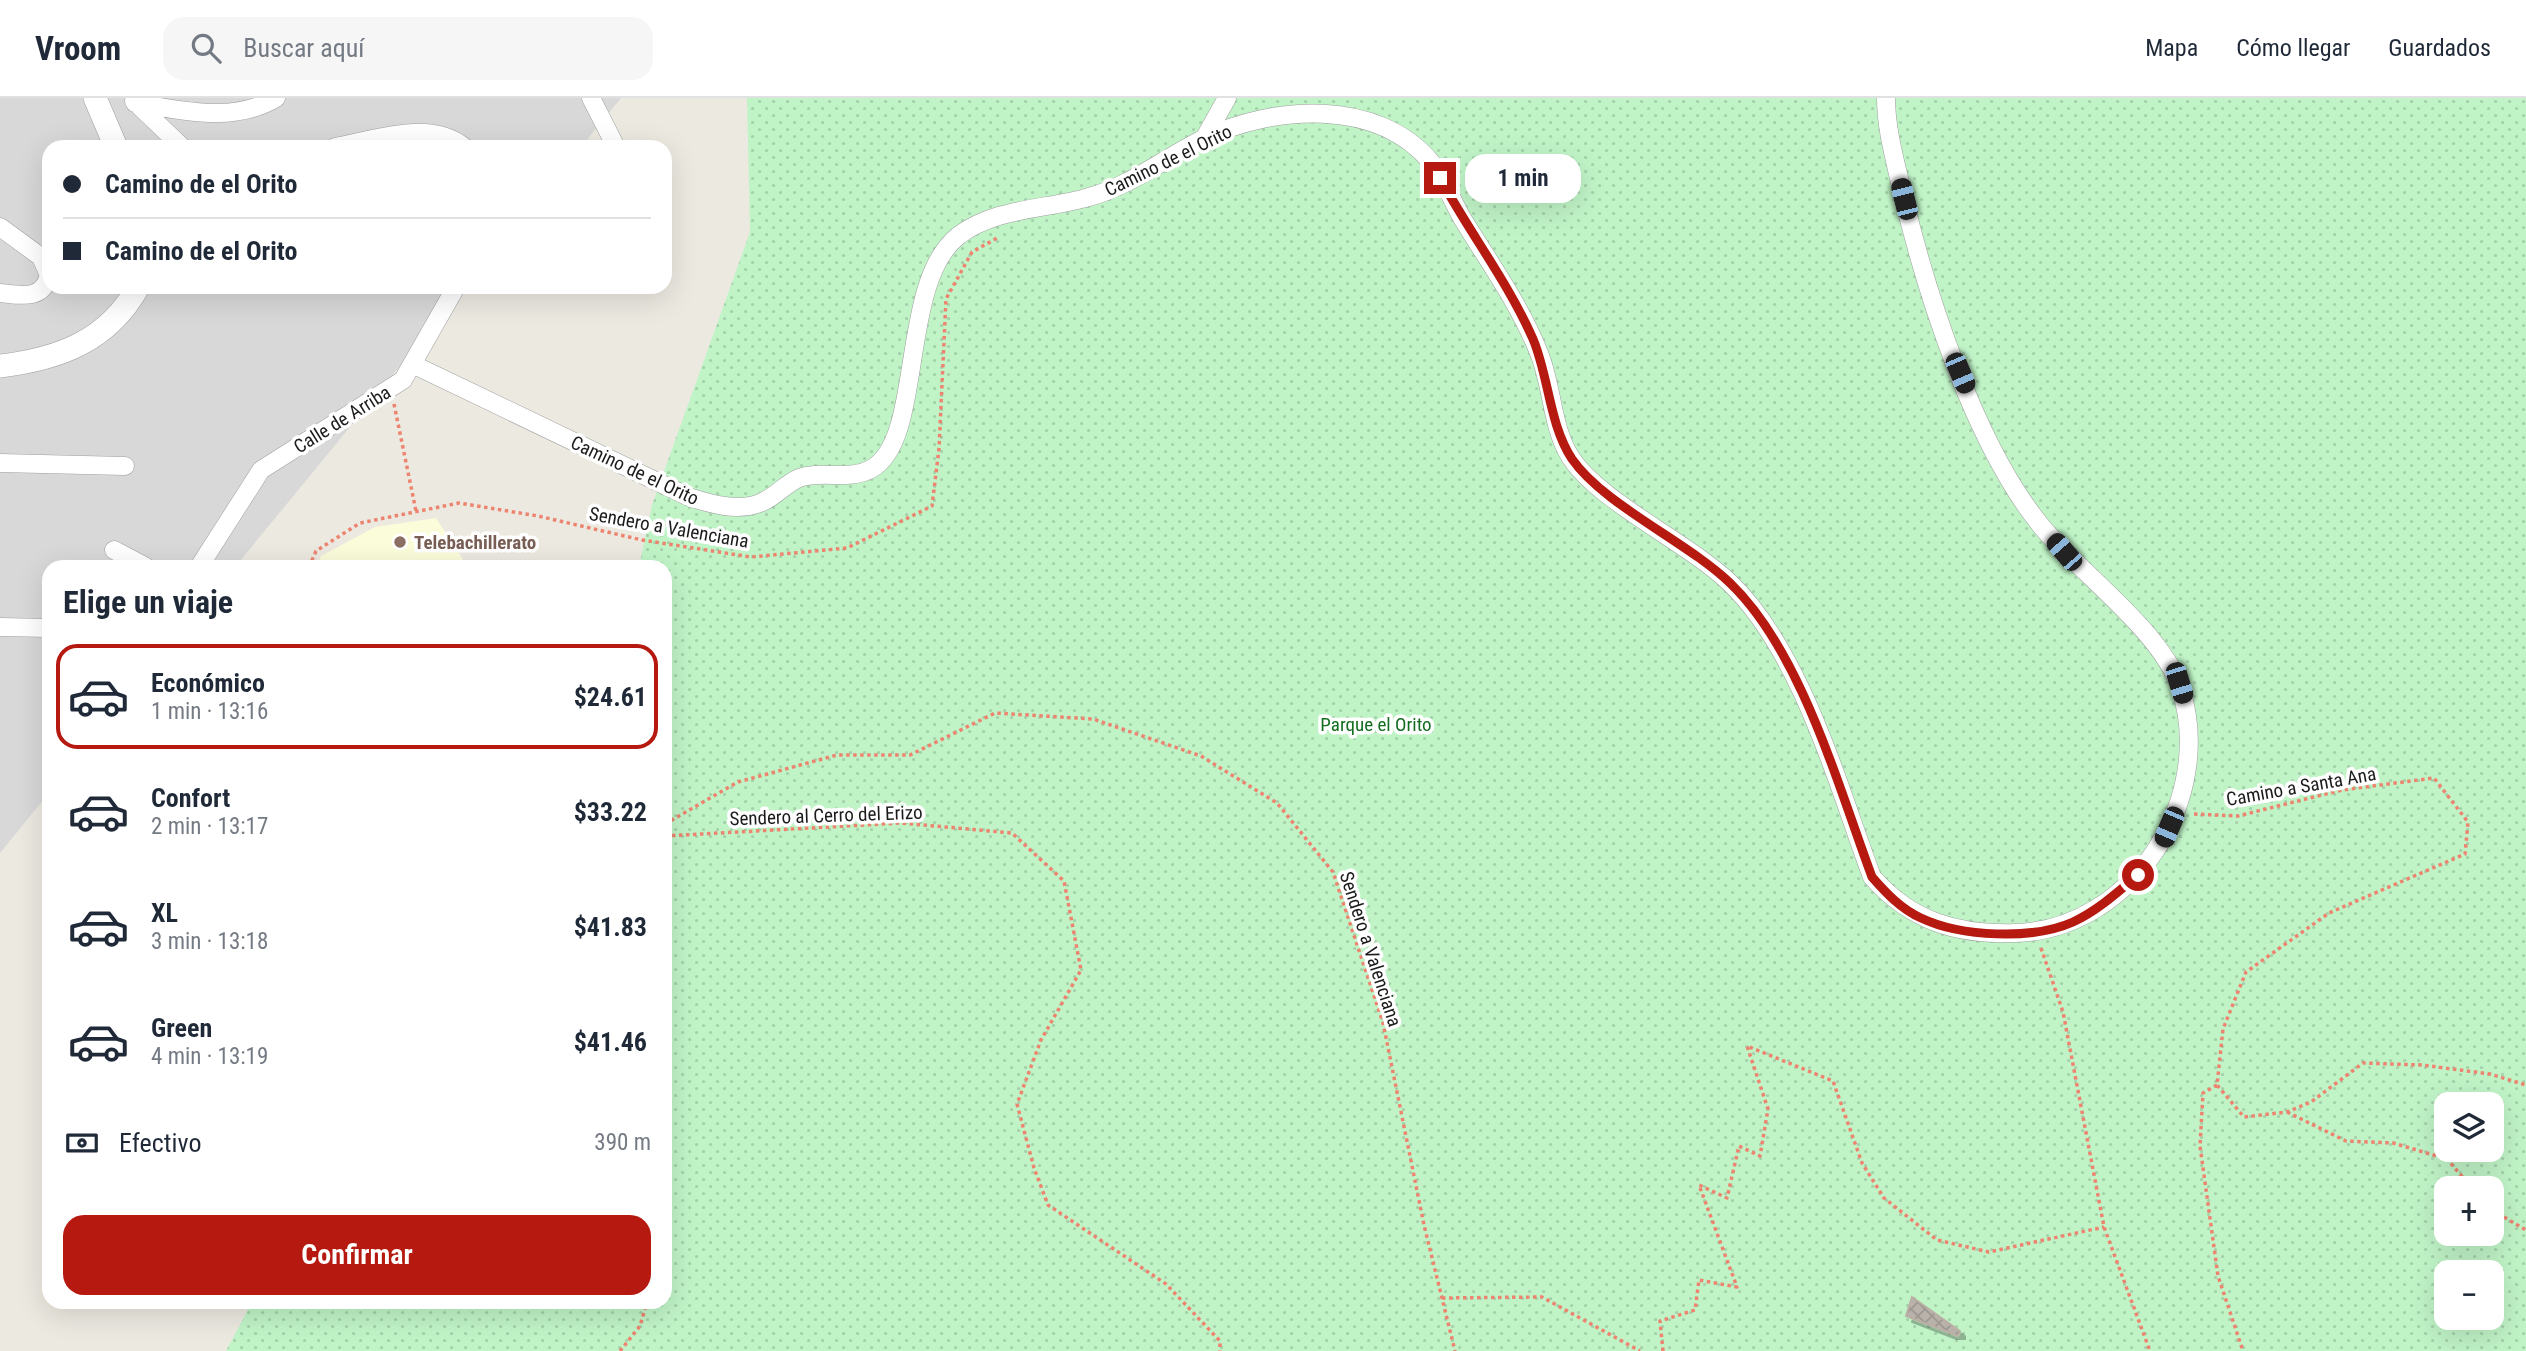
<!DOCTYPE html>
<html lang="es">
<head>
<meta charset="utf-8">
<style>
  body { margin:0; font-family:"Roboto Condensed",sans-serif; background:#f6f6f7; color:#1f2937; height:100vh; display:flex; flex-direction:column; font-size:26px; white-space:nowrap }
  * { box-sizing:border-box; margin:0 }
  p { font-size:23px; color:#747a83 }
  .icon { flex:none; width:38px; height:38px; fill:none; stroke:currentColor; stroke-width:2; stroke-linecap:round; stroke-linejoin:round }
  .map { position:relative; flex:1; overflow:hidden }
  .drawer { position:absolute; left:42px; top:462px; width:630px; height:749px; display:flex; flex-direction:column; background:#fff; border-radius:21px; box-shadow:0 7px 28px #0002 }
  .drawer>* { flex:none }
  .guide { position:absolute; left:42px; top:42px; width:630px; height:154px; border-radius:21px; box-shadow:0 7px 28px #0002; display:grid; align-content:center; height:154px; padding:0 21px; background:#fff }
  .tools { position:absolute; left:2434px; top:994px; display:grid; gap:14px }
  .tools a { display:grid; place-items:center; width:70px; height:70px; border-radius:14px; background:#fff; box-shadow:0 7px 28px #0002; font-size:35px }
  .end { position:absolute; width:32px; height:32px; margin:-16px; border:9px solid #b61910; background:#fff; box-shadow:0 0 0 4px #fff }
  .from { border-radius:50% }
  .bubble { position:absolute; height:49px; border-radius:21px; background:#fff; box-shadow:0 7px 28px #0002; font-size:23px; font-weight:700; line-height:49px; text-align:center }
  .car { position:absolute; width:21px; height:42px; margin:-21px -10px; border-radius:9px; box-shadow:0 0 5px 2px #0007; background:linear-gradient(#222 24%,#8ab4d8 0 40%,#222 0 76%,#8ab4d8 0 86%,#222 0) }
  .guide b { display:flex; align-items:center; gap:24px; height:66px; font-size:26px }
  .guide b+b { border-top:2px solid #e0e1e3 }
  .guide i { width:18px; height:18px; background:#1f2937 }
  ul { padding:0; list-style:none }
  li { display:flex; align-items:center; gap:21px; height:105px; margin:0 14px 10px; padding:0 7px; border:4px solid transparent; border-radius:21px }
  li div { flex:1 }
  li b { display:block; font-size:26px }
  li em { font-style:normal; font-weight:700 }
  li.selected { border-color:#b61910 }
  li>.icon { width:63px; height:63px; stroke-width:1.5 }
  h2 { padding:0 21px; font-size:32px; line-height:84px }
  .pay { display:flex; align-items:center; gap:18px; height:77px; padding:0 21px; font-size:26px }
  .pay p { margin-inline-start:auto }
  .action { display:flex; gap:14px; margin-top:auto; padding:14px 21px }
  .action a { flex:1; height:80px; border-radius:21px; background:#b61910; color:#fff; font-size:28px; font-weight:700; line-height:80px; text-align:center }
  header { display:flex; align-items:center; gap:42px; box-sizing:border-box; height:98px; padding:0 35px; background:#fff; border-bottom:2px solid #e0e1e3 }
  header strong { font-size:33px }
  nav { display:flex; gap:38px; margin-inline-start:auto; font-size:24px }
  .search { width:490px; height:63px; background:#f6f6f7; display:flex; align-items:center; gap:18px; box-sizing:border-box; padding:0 24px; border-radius:21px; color:#747a83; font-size:26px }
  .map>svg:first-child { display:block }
  .residential { fill:#d9d8d8 }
  .education { fill:#fafcda }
  .park { fill:url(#park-dots); fill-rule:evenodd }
  .building { fill:url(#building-cross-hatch); stroke:#bcb0a5; stroke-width:2; filter:url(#shadow) }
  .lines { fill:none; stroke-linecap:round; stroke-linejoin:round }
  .minor-casing { stroke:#9f9f9f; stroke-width:19 }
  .tertiary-casing { stroke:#9f9f9f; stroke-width:24 }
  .path { stroke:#ed8470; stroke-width:3.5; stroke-dasharray:3.5 3.5; stroke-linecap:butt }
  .minor { stroke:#fff; stroke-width:18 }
  .tertiary { stroke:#fff; stroke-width:23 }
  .route { stroke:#b61910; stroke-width:9 }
  .education-dot { fill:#8d6e63; stroke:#fff; stroke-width:2.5 }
  .labels { text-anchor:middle; stroke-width:7; stroke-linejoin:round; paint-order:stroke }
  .street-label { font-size:19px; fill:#1b1b1b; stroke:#fff }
  .education-label { font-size:19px; font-weight:bold; fill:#785e54; stroke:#fff; text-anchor:start }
  .park-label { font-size:19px; fill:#146e20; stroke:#fff }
</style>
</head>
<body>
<header>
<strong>Vroom</strong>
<div class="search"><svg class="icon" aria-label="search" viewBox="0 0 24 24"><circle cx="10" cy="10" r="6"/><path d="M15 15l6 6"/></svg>Buscar aquí</div>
<nav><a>Mapa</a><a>Cómo llegar</a><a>Guardados</a></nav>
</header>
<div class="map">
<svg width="2526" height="1253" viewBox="0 0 2526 1253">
  <defs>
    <pattern id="park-dots" width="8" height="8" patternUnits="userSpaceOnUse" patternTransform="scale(1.75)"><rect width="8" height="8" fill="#c0f4c7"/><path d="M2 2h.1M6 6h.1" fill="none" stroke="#a4d1aa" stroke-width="1.8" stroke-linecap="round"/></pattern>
    <pattern id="building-cross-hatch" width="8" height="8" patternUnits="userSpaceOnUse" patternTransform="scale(1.75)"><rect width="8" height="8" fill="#b8b2ab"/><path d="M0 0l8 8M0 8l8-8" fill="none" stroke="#9e9893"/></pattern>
    <filter id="shadow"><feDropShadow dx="6" dy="6" stdDeviation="0" flood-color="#0004"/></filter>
  </defs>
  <rect width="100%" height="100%" fill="#ece9e1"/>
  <path class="residential" d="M 0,0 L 621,0 L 581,49 L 49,49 L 49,189 L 465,189 L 235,469 L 49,469 L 49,695 L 0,755 Z"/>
  <path class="education" d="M 436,420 L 468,469 L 317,469 L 321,458 L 375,429 Z"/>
  <path class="park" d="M 747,0 L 2526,0 L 2526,1253 L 226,1253 L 252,1204 L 665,1204 L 665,469 L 639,469 L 652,407 L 750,134 ZM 2446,1006 L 2492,1006 L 2492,1052 L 2446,1052 ZM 2446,1090 L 2492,1090 L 2492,1136 L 2446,1136 ZM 2446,1174 L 2492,1174 L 2492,1220 L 2446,1220 Z"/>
  <path class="building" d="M 1912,1199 L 1960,1233 L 1958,1238 L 1906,1218 Z"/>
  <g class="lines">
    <g class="minor-casing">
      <path id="minor" d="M 591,0 L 616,49
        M 134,3 L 182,49
        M 135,5 C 182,12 232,26 276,0
        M 1204,41 L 1227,0
        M 335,49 C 375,42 429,21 464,49
        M 0,129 L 41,159 L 49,177 C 43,203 20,197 0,195
        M 412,266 L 689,399 C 711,406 738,414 760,405 C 774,400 785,386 799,380 C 821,372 849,383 871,371 C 925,342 898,186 958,138 C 996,109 1046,112 1089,99 C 1130,88 1165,60 1203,41 C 1274,7 1377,0 1431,64 C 1443,80 1452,102 1462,120 C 1489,164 1520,207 1539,255 C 1553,289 1551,329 1571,360 C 1600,404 1687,444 1729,484 C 1801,552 1838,688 1872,779 C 1911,823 1956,837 2015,835 C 2133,832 2217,699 2180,589 C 2160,532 2081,476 2042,429 C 1975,348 1926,195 1902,93 C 1895,62 1886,31 1886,0
        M 0,365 L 125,368
        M 114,452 L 146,469
        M 199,469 L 261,372 L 403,282 L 456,189
        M 0,529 L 49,530"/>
    </g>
    <g class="tertiary-casing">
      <path id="tertiary" d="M 95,0 L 116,49
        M 0,268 C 59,261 108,243 138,189"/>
    </g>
    <path class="path" d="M 394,306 L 416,413
      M 309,469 L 316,453 L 360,425 L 459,405 L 538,418 L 642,442 L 751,459 L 847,450 L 932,408 L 939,351 L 946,201 L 972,154 L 999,139
      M 2194,716 L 2238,718 L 2342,692 L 2434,680 L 2468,724 L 2465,756 L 2329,815 L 2246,874 L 2223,931 L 2217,987 L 2244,1019 L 2287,1014 L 2311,1004 L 2363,965 L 2422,967 L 2490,976 L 2526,987
      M 665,726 L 738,684 L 837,657 L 910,657 L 995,615 L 1093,621 L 1201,658 L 1277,705 L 1333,774 L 1383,925 L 1424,1127 L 1455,1253
      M 665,738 L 901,725 L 1012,735 L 1064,783 L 1081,872 L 1041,942 L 1017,1006 L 1034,1070 L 1048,1107 L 1166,1186 L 1220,1243 L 1220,1253
      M 2041,850 L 2063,914 L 2104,1129 L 2150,1253
      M 2217,987 L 2203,995 L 2200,1048 L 2218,1178 L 2243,1253
      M 2287,1014 L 2346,1043 L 2393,1045 L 2447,1061 L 2472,1090
      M 2492,1112 L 2526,1132
      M 1442,1200 L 1542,1199 L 1640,1253
      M 620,1253 L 640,1228 L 647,1204
      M 1663,1253 L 1660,1223 L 1695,1212 L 1699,1182 L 1737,1189 L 1699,1087 L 1727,1100 L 1739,1048 L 1760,1058 L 1768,1011 L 1747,948 L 1833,983 L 1862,1065 L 1884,1100 L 1937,1142 L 1989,1154 L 2104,1129"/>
    <use href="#minor" class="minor"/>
    <use href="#tertiary" class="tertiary"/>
  </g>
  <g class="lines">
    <path class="route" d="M 1440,80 C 1469,134 1508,184 1533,241 C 1549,279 1549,326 1572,361 C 1604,407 1686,443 1730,485 C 1801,553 1838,688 1872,779 C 1886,795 1901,811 1921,820 C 1961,839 2033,842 2073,824 C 2097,813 2118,794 2138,777"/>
  </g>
  <circle class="education-dot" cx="400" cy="444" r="7"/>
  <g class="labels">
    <g class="street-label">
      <text transform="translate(1168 62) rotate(-26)" y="7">Camino de el Orito</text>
      <text transform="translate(342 321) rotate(-32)" y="7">Calle de Arriba</text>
      <text transform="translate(635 372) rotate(25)" y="7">Camino de el Orito</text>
      <text transform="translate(669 429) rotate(10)" y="7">Sendero a Valenciana</text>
      <text transform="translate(2301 688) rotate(-10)" y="7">Camino a Santa Ana</text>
      <text transform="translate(826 717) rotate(-2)" y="7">Sendero al Cerro del Erizo</text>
      <text transform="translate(1371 851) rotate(72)" y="7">Sendero a Valenciana</text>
    </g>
    <g class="education-label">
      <text x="414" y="451">Telebachillerato</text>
    </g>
    <g class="park-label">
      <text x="1376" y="633">Parque el Orito</text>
    </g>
  </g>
</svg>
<div class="tools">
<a><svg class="icon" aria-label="layers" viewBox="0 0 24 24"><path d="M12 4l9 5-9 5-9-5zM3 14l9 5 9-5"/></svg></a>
<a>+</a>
<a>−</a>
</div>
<i class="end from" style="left:2138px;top:777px"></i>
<i class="end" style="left:1440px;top:80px"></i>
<div class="bubble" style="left:1465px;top:56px;width:116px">1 min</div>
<i class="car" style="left:1904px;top:101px;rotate:346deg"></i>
<i class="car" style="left:1960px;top:275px;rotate:157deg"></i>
<i class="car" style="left:2064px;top:454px;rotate:319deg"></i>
<i class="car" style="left:2179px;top:585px;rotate:163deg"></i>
<i class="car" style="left:2169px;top:729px;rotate:203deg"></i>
<div class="guide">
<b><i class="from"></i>Camino de el Orito</b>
<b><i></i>Camino de el Orito</b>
</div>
<section class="drawer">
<h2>Elige un viaje</h2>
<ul>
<li class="selected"><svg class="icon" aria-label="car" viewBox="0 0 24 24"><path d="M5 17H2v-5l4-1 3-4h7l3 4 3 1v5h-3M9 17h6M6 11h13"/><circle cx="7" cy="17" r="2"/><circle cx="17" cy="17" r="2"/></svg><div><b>Económico</b><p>1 min · 13:16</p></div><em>$24.61</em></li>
<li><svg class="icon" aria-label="car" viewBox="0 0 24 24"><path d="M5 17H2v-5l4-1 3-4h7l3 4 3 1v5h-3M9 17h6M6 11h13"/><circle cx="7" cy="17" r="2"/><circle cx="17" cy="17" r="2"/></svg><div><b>Confort</b><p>2 min · 13:17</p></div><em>$33.22</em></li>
<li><svg class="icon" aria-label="car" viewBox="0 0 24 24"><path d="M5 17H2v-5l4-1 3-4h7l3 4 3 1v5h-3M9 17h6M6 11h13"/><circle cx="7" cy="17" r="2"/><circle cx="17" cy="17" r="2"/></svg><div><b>XL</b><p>3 min · 13:18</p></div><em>$41.83</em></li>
<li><svg class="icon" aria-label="car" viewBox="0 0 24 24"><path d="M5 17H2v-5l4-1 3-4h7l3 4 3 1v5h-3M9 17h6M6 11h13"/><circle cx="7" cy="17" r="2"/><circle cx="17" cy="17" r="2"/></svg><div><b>Green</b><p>4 min · 13:19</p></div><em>$41.46</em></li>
</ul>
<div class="pay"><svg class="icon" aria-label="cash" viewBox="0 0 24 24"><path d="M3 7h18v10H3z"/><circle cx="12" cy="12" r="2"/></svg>Efectivo<p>390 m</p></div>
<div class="action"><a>Confirmar</a></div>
</section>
</div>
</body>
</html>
